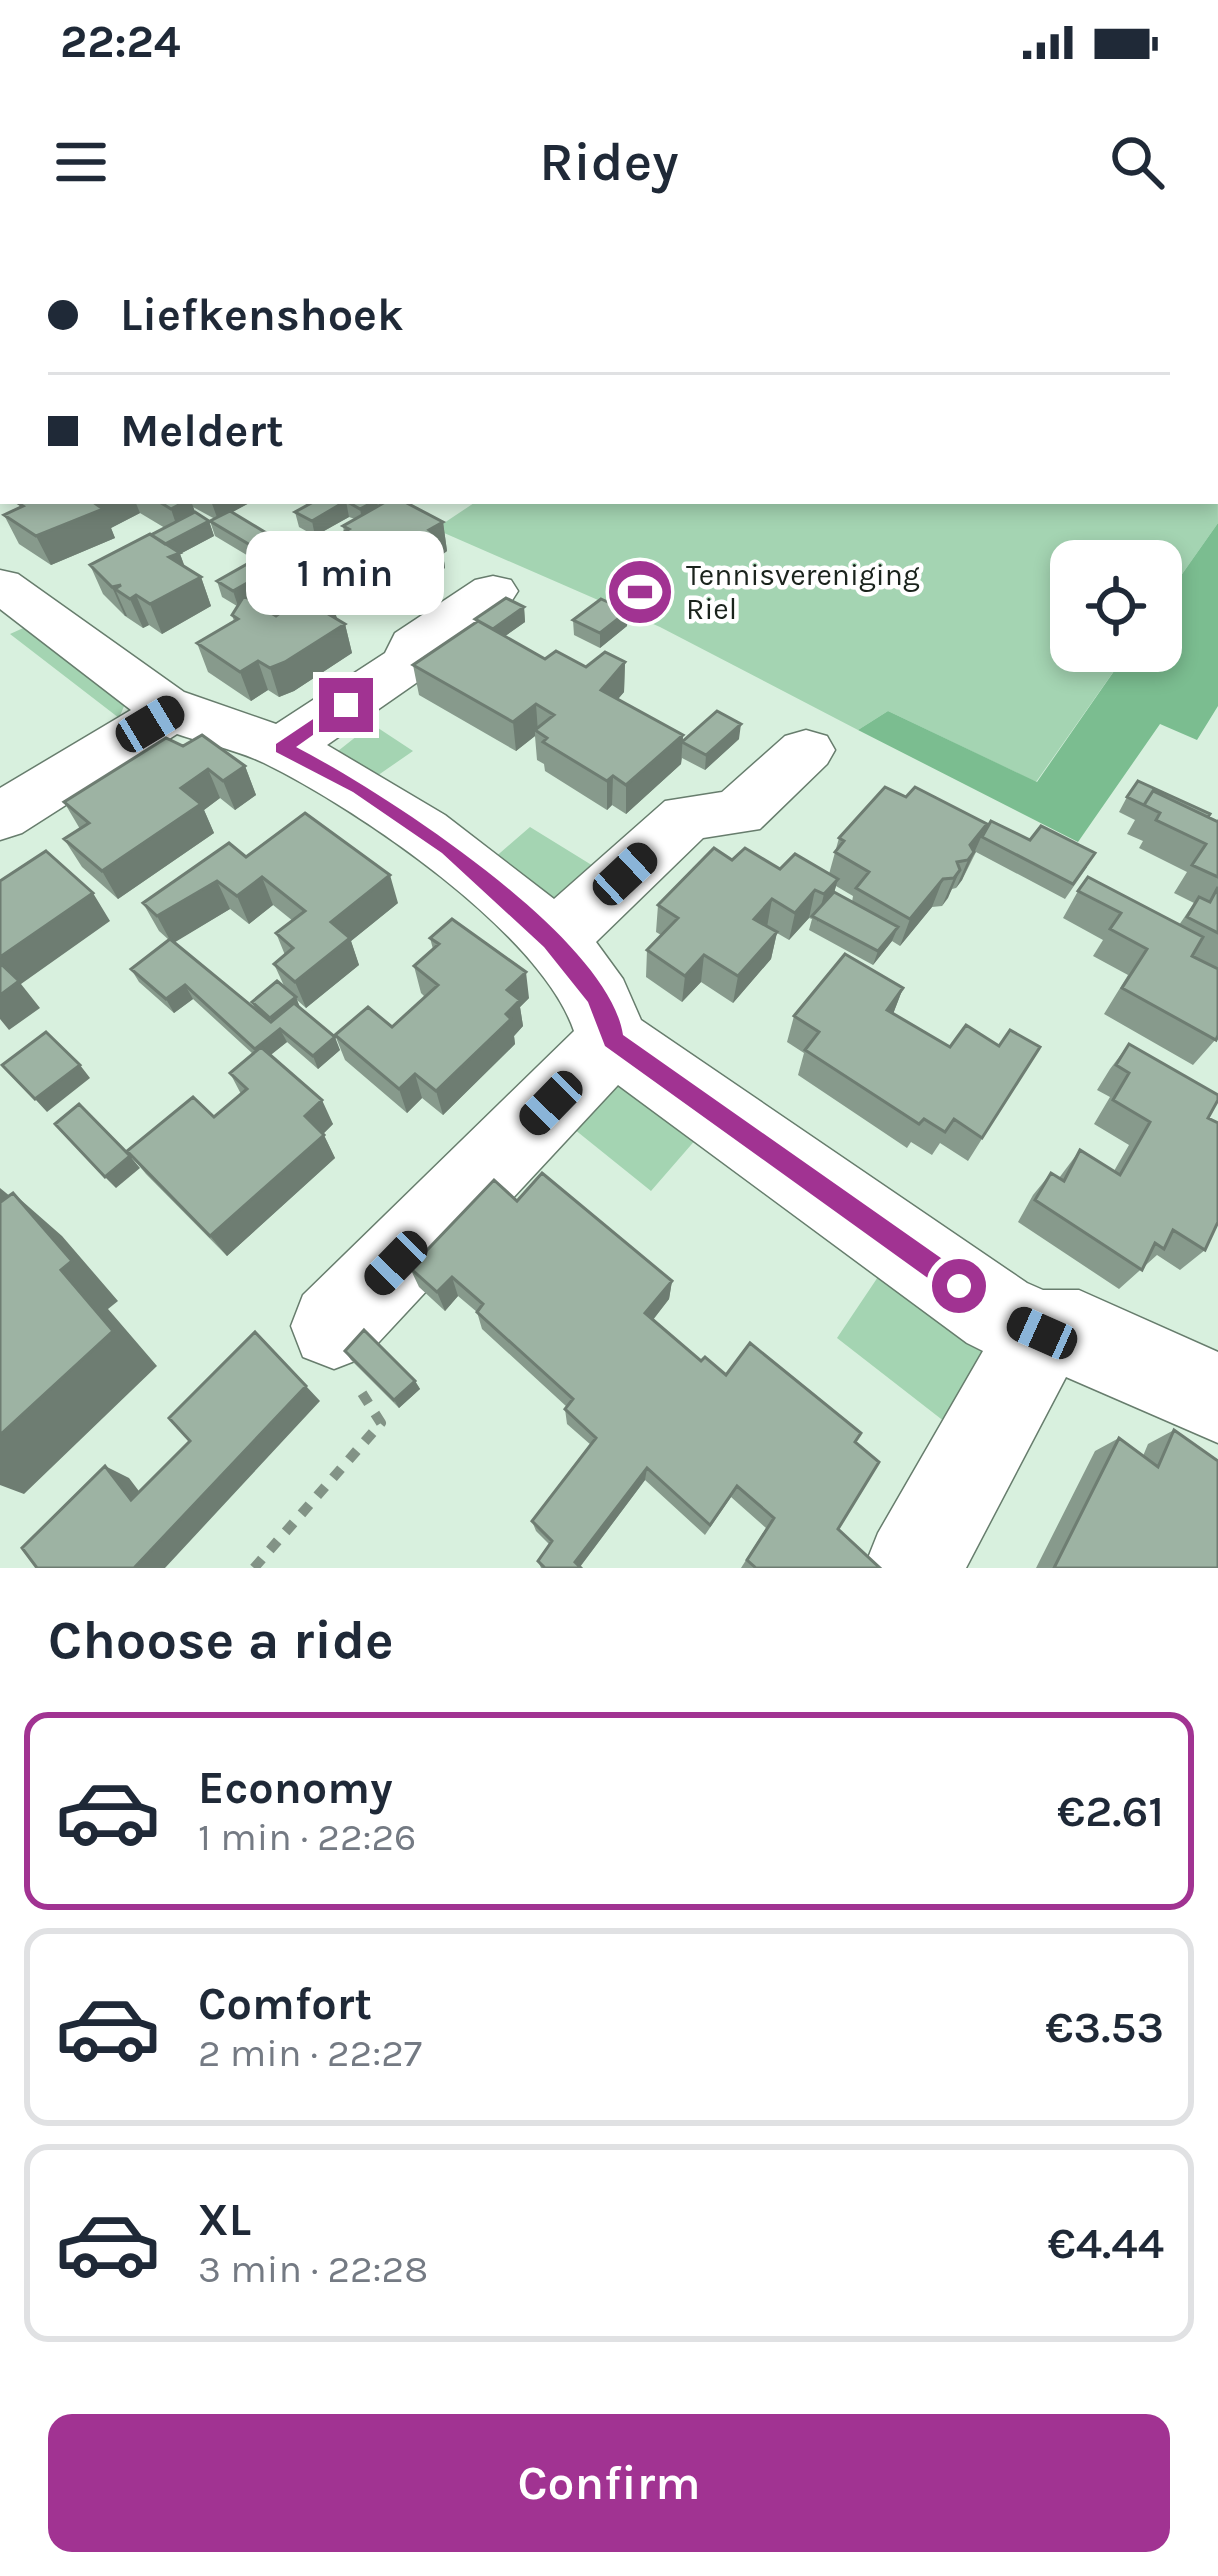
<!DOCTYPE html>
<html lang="en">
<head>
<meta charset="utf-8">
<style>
  body { margin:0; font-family:Karla,sans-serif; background:#f2f2f3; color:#1f2937; height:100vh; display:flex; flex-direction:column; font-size:45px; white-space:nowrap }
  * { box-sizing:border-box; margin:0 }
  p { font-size:39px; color:#747a83 }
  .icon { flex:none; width:66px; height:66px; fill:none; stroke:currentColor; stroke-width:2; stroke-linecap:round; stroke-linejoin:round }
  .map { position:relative; height:1328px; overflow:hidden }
  .side { display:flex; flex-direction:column; background:#fff; flex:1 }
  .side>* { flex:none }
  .hud { position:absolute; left:0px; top:0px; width:1218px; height:264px; box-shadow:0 6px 18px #0003; display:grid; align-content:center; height:264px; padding:0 48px; background:#fff }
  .tools { position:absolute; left:1050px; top:300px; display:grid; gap:24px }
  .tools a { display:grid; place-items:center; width:132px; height:132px; border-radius:24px; background:#fff; box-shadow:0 6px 18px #0003; font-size:60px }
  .end { position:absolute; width:54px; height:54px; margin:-27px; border:15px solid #a13392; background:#fff; box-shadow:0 0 0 6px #fff }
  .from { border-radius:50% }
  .bubble { position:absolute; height:84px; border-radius:24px; background:#fff; box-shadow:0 6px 18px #0003; font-size:39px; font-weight:600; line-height:84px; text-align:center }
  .car { position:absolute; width:36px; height:72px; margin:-36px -18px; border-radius:15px; box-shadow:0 0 9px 3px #0007; background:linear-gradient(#222 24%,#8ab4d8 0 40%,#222 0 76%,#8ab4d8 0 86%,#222 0) }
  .hud b { display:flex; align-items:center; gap:42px; height:114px; font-size:45px }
  .hud b+b { border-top:3px solid #e0e1e3 }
  .hud i { width:30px; height:30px; background:#1f2937 }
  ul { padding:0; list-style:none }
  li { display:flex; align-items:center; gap:36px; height:198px; margin:0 24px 18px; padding:0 24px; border:6px solid #e0e1e3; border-radius:24px }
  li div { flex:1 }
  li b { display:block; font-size:45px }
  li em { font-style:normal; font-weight:600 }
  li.active { border-color:#a13392 }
  li>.icon { width:108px; height:108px; stroke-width:1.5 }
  h2 { padding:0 48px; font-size:54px; line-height:144px }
  .button { display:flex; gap:24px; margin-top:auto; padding:24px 48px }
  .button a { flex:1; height:138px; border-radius:24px; background:#a13392; color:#fff; font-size:48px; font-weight:600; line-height:138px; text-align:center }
  .status { display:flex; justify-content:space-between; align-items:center; height:84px; padding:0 60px; background:#fff; direction:ltr }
  .status svg { height:33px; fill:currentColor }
  header { display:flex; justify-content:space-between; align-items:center; height:156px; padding:0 48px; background:#fff; font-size:54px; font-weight:600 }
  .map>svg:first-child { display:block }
  .green { fill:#a4d4b2 }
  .forest { fill:#7bbd90 }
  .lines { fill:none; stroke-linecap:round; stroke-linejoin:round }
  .minor-casing { stroke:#677d6d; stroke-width:3 }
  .path { stroke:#829386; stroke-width:10; stroke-dasharray:12 12; stroke-linecap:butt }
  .minor { fill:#fff; fill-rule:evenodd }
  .wall { fill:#879a8c; fill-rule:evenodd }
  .shaded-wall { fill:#6e7d72 }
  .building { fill:#9db3a3; stroke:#6e7d72; stroke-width:3 }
  .route { fill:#a13392 }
  .labels { text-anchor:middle; stroke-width:9; stroke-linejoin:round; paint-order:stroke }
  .far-poi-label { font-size:30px; fill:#1a231c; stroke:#fff; text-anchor:start }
</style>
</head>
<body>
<div class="status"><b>22:24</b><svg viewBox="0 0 49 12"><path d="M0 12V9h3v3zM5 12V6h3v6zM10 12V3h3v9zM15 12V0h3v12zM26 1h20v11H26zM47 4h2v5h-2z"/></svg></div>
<header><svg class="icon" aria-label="menu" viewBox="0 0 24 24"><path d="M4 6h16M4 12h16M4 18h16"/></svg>Ridey<svg class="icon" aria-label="search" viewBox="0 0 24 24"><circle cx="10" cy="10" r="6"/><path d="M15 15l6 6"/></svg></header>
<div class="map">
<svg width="1218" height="1328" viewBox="0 0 1218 1328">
  <rect width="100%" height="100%" fill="#d8f0de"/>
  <path class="green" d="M 1215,13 L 1218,283 L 1161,364 L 1161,321 L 1071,321 L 1071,411 L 1128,411 L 1036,542 L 888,471 L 858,490 L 660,387 L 435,289 L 477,261 L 1215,261 Z
    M 30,385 L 125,464 L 119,478 L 10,394 Z
    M 372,484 L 413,511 L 374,538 L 333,515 Z
    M 530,587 L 603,632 L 562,669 L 493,619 Z
    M 616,827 L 704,890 L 651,951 L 564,881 Z
    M 888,1022 L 1002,1105 L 954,1189 L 837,1098 Z"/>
  <path class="forest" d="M 568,0 L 1218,0 L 1218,13 L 1215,3 Z
    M 1218,283 L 1218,466 L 1197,500 L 1160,484 L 1078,602 L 858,490 L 888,471 L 1037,542 L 1128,411 L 1161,411 L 1161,364 Z"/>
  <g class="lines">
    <g class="minor-casing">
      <path id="minor" d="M 0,75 L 3,75 L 0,100 Z
        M 0,330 L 18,334 L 184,452 L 276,484 L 385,413 L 395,393 L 475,340 L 493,336 L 511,340 L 518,351 L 511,362 L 439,413 L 429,434 L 327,505 L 445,575 L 554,659 L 665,561 L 722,552 L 785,496 L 806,490 L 827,496 L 835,510 L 827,524 L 760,589 L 703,598 L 596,702 L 623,739 L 641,780 L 1027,1043 L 1043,1050 L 1079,1050 L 1218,1112 L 1218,1203 L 1066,1137 L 966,1328 L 864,1328 L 878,1293 L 983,1111 L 967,1103 L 618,845 L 365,1117 L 334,1129 L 303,1117 L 291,1086 L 303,1055 L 574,791 C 540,692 358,569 264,523 C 237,510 206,504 177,494 L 22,593 L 0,600 L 0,548 L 131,470 L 0,369 Z"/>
    </g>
    <path class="path" d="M 254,1328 L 381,1183 L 360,1150"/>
    <use href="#minor" class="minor"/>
  </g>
  <path class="wall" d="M 0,0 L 3,3 L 3,68 L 0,68 Z
    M 3,94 L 3,160 L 0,160 L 0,96 Z
    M 0,160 L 3,165 L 3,228 L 0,226 Z
    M 22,261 L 253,261 L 232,272 L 333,333 L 330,321 L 338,316 L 334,298 L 344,292 L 343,286 L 355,279 L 349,277 L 315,296 L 299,287 L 295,272 L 314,261 L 377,261 L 378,266 L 443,282 L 447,311 L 443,314 L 445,328 L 375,372 L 362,364 L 346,375 L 334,368 L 337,379 L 345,384 L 352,413 L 294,451 L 279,457 L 268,450 L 251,461 L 208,432 L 197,403 L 234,381 L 232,375 L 237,366 L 222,357 L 217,341 L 255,320 L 215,296 L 210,281 L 215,279 L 193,267 L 195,272 L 209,281 L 214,296 L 180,314 L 185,327 L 201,337 L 211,366 L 162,394 L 149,385 L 143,388 L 125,376 L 103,354 L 90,325 L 165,288 L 140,273 L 111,288 L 115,298 L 51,325 L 19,304 L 4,275 L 20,267 L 18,263 ZM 267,349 L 277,355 L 281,372 L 276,376 L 249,360 Z
    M 524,367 L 525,382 L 505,396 L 545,419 L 586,427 L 625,422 L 624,452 L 618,459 L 683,495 L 683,502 L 739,499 L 705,530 L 682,518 L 681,524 L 626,574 L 612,565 L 607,570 L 545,531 L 544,524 L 537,520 L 535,496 L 516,511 L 419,455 L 413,425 L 476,383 L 475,379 Z
    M 628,371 L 627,386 L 600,408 L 574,395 L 573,380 Z
    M 183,506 L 245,526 L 256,555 L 235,570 L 220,558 L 204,570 L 214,593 L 118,659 L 82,627 L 64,599 L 80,589 L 64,562 Z
    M 906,557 L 987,584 L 1087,627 L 1065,659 L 976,612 L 962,640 L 956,648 L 952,649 L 942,666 L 932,667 L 900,706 L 892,701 L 873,725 L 809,690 L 812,679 L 809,678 L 789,700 L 777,693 L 771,719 L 733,763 L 701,742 L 682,762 L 646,737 L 647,710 L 661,695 L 656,692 L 658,665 L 732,620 L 780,629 L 829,634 L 839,598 ZM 836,646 L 853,656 L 852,662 L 834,652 Z
    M 1127,557 L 1208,577 L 1216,581 L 1218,579 L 1218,800 L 1216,799 L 1193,825 L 1104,774 L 1128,735 L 1093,716 L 1103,700 L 1063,678 L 1078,651 L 1179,685 L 1194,663 L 1174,653 L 1187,632 L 1139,608 L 1143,601 L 1127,594 L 1135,580 L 1119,572 Z
    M 246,617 L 398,663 L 351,701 L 359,725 L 306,768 L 297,760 L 300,767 L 340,810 L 318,829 L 287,802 L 270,815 L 333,884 L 323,894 L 335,918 L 227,1016 L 146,934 L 127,911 L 214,877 L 241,854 L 230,833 L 253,814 L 193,759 L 174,773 L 139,742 L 131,729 L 169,700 L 159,691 L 143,663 ZM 273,665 L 293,681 L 276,693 L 285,715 L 274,724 L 285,748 L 252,762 L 255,769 L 174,702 L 230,669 L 249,684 Z
    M 430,698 L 529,758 L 520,767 L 523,786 L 514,796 L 515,804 L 443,875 L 422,858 L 407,873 L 345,820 L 335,795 L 392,787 L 425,757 L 421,753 L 414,726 L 433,709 Z
    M 903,748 L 893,774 L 950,807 L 1040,807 L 968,921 L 940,903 L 932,915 L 911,902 L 907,908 L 798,835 L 804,813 L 787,802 L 794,776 Z
    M 1129,804 L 1208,878 L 1205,1010 L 1180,1030 L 1157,1015 L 1119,1049 L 1018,982 L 1033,955 L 1051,933 L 1059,938 L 1080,910 L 1114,931 L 1129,905 L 1094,884 L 1110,857 L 1097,850 L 1110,829 Z
    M 517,961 L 672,1041 L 669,1059 L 653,1080 L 701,1121 L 855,1202 L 838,1289 L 880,1328 L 741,1328 L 766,1288 L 731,1257 L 705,1295 L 645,1240 L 580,1327 L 581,1328 L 541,1328 L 538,1321 L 550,1305 L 536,1291 L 532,1281 L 591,1205 L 567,1184 L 565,1169 L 567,1167 L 482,1089 L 477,1072 L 458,1056 L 445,1071 L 419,1047 L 410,1028 Z
    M 345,1111 L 415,1141 L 420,1149 L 399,1168 L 351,1120 Z
    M 1174,1190 L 1218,1328 L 1036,1328 L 1095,1211 L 1119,1198 L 1143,1216 L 1148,1204 Z"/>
  <path class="shaded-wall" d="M 266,0 L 281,0 L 282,3 L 263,3 Z
    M 95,261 L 135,261 L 140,273 L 111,288 L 115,298 L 51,325 L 36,296 Z
    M 186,261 L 191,261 L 200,285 L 209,281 L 214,296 L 180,314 L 190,342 L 160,306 L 180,296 L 171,269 Z
    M 211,261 L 253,261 L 218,280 Z
    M 346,261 L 349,277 L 315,296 L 312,281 Z
    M 375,261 L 377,261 L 380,275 L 363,284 L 360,269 Z
    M 443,282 L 447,311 L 443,314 L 445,328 L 375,372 L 369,343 L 429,290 Z
    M 263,334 L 267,349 L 238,366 L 233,351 Z
    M 201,337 L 211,366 L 162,394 L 150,364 Z
    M 121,345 L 115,349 L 127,376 L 125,376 L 112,347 Z
    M 359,349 L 363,364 L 346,375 L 342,360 Z
    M 136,355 L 149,385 L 143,388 L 130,359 Z
    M 333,362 L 339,388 L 345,384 L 352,413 L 294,451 L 279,457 L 270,428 L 320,369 Z
    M 524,367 L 525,382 L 494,404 L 493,389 Z
    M 628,371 L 627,386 L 600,408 L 600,393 Z
    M 258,421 L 268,450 L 251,461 L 240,432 Z
    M 625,422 L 624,452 L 601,479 L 601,450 Z
    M 536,464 L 538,493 L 535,490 L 535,496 L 516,511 L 513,482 Z
    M 741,484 L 739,499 L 705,530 L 706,515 Z
    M 683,495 L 681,524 L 626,574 L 626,545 Z
    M 245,526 L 256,555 L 235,570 L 223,541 Z
    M 208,529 L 220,558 L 204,570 L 214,593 L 118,659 L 102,631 L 181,548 Z
    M 613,536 L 612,565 L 607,570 L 607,541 Z
    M 987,584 L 962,640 L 956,648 L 968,620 L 970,605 Z
    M 960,630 L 948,658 L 942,666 L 954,638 Z
    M 390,635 L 398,663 L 351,701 L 359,725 L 306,768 L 295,742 L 331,682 Z
    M 262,637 L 273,665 L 249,684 L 237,656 Z
    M 838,639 L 830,667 L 817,682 L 824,654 Z
    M 943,639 L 932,667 L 900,706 L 910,679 Z
    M 217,641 L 230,669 L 172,704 L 157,676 Z
    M 815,650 L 809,678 L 789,700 L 795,673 Z
    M 93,653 L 110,681 L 21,744 L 40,768 L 9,790 L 0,779 L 0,717 Z
    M 772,659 L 767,687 L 754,679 Z
    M 898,687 L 892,701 L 873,725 L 878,711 Z
    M 777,692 L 771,719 L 733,763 L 738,736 Z
    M 704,715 L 701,742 L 682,762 L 685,736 Z
    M 526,732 L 529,758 L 520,767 L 523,786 L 514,796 L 515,804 L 443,875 L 436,851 L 507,750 Z
    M 185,745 L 193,759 L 174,773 L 166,759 Z
    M 903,748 L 893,774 L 887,770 Z
    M 296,757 L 301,771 L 277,791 L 270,778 Z
    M 280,789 L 287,802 L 262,822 L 255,809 Z
    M 335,797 L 340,810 L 318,829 L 313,816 Z
    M 80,825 L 90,838 L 47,872 L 35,859 Z
    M 415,834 L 422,858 L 407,873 L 399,849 Z
    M 322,860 L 333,884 L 317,900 L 305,876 Z
    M 324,895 L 335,918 L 227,1016 L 210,996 Z
    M 130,916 L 140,928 L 116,948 L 105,937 Z
    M 0,948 L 11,957 L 52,1005 L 0,959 Z
    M 13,953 L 62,996 L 118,1061 L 108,1069 L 157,1126 L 24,1254 L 0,1245 L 0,1195 L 61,1030 Z
    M 452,1037 L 458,1056 L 445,1071 L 437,1052 Z
    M 672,1041 L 669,1059 L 644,1091 L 645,1073 Z
    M 415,1141 L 420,1149 L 399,1168 L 394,1160 Z
    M 306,1146 L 320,1161 L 165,1328 L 134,1328 Z
    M 105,1226 L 129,1238 L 154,1271 L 131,1260 Z
    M 647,1228 L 645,1240 L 579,1328 L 575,1322 Z"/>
  <path class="building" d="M 0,0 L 266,0 L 263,3 L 3,3 L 3,32 L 0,32 Z
    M 3,94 L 3,136 L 0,135 L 0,96 Z
    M 3,169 L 3,208 L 0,206 L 0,170 Z
    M 22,261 L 95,261 L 93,262 L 103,269 L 36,296 L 4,275 L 23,266 L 18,263 Z
    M 158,261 L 186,261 L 171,269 Z
    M 315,261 L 375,261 L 360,269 L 346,261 L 312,281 L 295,272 Z
    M 387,261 L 403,261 L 443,282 L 429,290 L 441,299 L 369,343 L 330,321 L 352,308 L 334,298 L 349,289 L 343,286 Z
    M 230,271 L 359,349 L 342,360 L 310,340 L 303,344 L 299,342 L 287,349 L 263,334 L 233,351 L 217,341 L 265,314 L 210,281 Z
    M 195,272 L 209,281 L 165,304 L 151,295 Z
    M 150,294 L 180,313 L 169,317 L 201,337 L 150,364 L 136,355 L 130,359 L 115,349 L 121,345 L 112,347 L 90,325 Z
    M 299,342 L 333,362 L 320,369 L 345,384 L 285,422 L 270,428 L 258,421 L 240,432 L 197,403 L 238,379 L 232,375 L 244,356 L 276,376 L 291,365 L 276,356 Z
    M 506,358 L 524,367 L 493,389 L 475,379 Z
    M 601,359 L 628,371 L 600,393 L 573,380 Z
    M 478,381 L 545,419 L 556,411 L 586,427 L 605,412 L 625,422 L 601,450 L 683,495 L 626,545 L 613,536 L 607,541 L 543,502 L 547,498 L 535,490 L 554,475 L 536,464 L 513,482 L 413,425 Z
    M 717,471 L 741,484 L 706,515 L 682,502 Z
    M 202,495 L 245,526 L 223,541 L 208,529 L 181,548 L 201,564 L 102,631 L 64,599 L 89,583 L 64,562 L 166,498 L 183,506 Z
    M 1138,541 L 1210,574 L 1208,577 L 1153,551 L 1144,565 L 1127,557 Z
    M 885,547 L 906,557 L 915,547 L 987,584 L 970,605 L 974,612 L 968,620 L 957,622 L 960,630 L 954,638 L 943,639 L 910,679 L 856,648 L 869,632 L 835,612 L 844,601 L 839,598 Z
    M 1153,551 L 1218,582 L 1218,637 L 1192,625 L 1206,604 L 1156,580 L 1160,573 L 1144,565 Z
    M 305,573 L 390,635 L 331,682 L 350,698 L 295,742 L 274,724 L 293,708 L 276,693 L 305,671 L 262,637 L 237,656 L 217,641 L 157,676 L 143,663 L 229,603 L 246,617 Z
    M 991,581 L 1030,600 L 1041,586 L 1095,613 L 1073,644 L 982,597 Z
    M 714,608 L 732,620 L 745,608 L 780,629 L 795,614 L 838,639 L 824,654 L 815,650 L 795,673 L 772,659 L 754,679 L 777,692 L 738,736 L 704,715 L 685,736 L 647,710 L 678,678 L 658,665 Z
    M 46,611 L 93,653 L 0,717 L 0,641 Z
    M 1088,637 L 1203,697 L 1192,716 L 1218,729 L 1218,795 L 1216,800 L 1122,748 L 1147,709 L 1110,689 L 1121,673 L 1078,651 Z
    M 1218,647 L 1218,693 L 1187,677 L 1199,657 L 1210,662 Z
    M 834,652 L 898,687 L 878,711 L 812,676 Z
    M 452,679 L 526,732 L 507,750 L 520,760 L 506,774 L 511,779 L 436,851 L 415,834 L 399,849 L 335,795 L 368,767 L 392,787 L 438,745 L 414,726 L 439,704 L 430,698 Z
    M 170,699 L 271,782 L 294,763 L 335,797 L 313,816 L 280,789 L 255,809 L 185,745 L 166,759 L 131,729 Z
    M 845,714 L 903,748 L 887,770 L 950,807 L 966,785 L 999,806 L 1010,790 L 1040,807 L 982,898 L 954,879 L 945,892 L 924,879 L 919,884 L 805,810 L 819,792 L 794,776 Z
    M 0,723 L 19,741 L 0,755 Z
    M 277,741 L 296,757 L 270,778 L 252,762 Z
    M 46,792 L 80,825 L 35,859 L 2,825 Z
    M 1129,804 L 1218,855 L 1218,860 L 1208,878 L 1218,883 L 1218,982 L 1205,1010 L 1173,990 L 1164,1009 L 1155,1003 L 1142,1030 L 1035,960 L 1051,933 L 1064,941 L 1080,910 L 1120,935 L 1150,882 L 1113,860 L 1129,833 L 1116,825 Z
    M 261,807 L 322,860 L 305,876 L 324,895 L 210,996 L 127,911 L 193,857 L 214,877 L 247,849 L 230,833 Z
    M 79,864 L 130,916 L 105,937 L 55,884 Z
    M 542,933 L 672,1041 L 645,1073 L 701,1121 L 705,1117 L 726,1135 L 750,1103 L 861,1193 L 855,1202 L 879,1222 L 838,1289 L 880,1328 L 756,1328 L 747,1320 L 774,1278 L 737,1246 L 710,1285 L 647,1228 L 575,1322 L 581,1328 L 545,1328 L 538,1321 L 552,1301 L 532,1281 L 596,1198 L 565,1169 L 573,1159 L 477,1072 L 483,1064 L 452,1037 L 437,1052 L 410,1028 L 494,940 L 517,961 Z
    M 13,953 L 72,1021 L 61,1030 L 113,1091 L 0,1195 L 0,959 L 2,961 Z
    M 364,1090 L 415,1141 L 394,1160 L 345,1111 Z
    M 255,1092 L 306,1146 L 134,1328 L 37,1328 L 22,1308 L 105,1226 L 131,1260 L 190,1201 L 169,1178 Z
    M 1174,1190 L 1218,1221 L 1218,1328 L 1054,1328 L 1119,1198 L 1158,1227 Z"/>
  <path class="route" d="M 340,461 L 355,465 L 296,507 C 381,551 608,696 623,795 L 968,1037 L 971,1046 L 968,1054 L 959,1058 L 950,1054 L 605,806 L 588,762 L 544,707 L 442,613 L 353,552 L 276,512 L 276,504 Z"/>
  <defs>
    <g id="stadium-disc" transform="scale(3.45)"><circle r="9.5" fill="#a13392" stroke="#fff"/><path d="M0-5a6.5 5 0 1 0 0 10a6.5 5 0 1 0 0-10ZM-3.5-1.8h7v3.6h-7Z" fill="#fff"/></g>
  </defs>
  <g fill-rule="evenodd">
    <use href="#stadium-disc" x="640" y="352"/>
  </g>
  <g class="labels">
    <g class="far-poi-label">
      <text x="686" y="345">Tennisvereniging<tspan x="686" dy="34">Riel</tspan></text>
    </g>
  </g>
</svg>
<div class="tools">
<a><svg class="icon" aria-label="locate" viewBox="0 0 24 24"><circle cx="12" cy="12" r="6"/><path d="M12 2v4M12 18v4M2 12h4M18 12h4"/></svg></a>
</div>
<i class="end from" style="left:959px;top:1046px"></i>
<i class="end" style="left:346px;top:465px"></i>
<div class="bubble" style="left:246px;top:291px;width:198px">1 min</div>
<i class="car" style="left:150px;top:484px;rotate:59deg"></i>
<i class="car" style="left:625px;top:634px;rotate:47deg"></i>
<i class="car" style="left:551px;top:863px;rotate:224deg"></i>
<i class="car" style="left:396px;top:1023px;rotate:224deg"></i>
<i class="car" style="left:1042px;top:1093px;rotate:294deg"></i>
<div class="hud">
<b><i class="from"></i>Liefkenshoek</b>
<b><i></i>Meldert</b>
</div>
</div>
<section class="side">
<h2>Choose a ride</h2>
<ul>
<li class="active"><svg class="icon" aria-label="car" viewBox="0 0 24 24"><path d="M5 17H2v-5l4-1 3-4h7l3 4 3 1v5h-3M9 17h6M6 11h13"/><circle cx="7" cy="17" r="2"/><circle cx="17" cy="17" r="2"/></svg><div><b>Economy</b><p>1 min · 22:26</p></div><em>€2.61</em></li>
<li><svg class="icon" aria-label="car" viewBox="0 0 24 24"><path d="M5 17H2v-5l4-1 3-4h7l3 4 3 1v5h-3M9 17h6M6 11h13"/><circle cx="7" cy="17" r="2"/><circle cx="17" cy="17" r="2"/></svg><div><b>Comfort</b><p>2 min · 22:27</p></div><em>€3.53</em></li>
<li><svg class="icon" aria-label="car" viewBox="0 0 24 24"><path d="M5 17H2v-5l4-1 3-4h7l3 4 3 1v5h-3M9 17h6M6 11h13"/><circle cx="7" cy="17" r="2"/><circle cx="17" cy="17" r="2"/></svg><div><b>XL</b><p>3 min · 22:28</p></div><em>€4.44</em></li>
</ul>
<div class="button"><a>Confirm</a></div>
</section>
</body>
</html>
